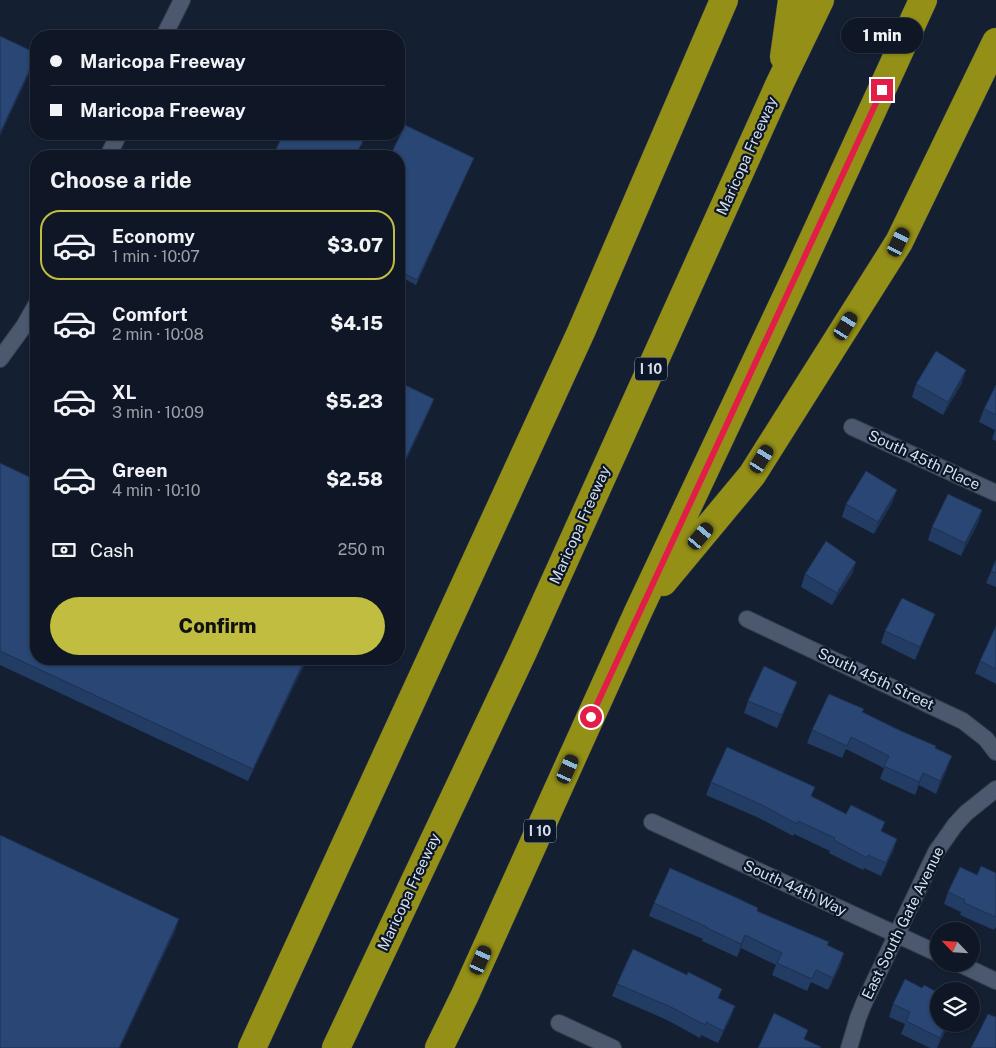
<!DOCTYPE html>
<html lang="en">
<head>
<meta charset="utf-8">
<style>
  body { margin:0; font-family:"Public Sans",sans-serif; background:#18202e; color:#f1f3f6; height:100vh; display:flex; flex-direction:column; font-size:19px; white-space:nowrap }
  * { box-sizing:border-box; margin:0 }
  p { font-size:16px; color:#9b9fa7 }
  .icon { flex:none; width:28px; height:28px; fill:none; stroke:currentColor; stroke-width:2; stroke-linecap:round; stroke-linejoin:round }
  .map { position:relative; flex:1; overflow:hidden }
  .details { position:absolute; left:30px; top:150px; width:375px; height:515px; display:flex; flex-direction:column; background:#0f1726; border-radius:20px; box-shadow:0 1px 4px #0004,0 0 0 1px #2f3643 }
  .details>* { flex:none }
  .guide { position:absolute; left:30px; top:30px; width:375px; height:110px; border-radius:20px; box-shadow:0 1px 4px #0004,0 0 0 1px #2f3643; display:grid; align-content:center; height:110px; padding:0 20px; background:#0f1726 }
  .needle { width:32px; rotate:295deg }
  .buttons { position:absolute; left:930px; top:922px; display:grid; gap:10px }
  .buttons a { display:grid; place-items:center; width:50px; height:50px; border-radius:50%; background:#0f1726; box-shadow:0 1px 4px #0004,0 0 0 1px #2f3643; font-size:25px }
  .end { position:absolute; width:22px; height:22px; margin:-11px; border:6px solid #e11d48; background:#fff; box-shadow:0 0 0 2px #fff }
  .from { border-radius:50% }
  .bubble { position:absolute; height:35px; border-radius:18px; background:#0f1726; box-shadow:0 1px 4px #0004,0 0 0 1px #2f3643; font-size:16px; font-weight:800; line-height:35px; text-align:center }
  .car { position:absolute; width:15px; height:30px; margin:-15px -8px; border-radius:6px; box-shadow:0 0 4px 1px #0007; background:linear-gradient(#222 24%,#8ab4d8 0 40%,#222 0 76%,#8ab4d8 0 86%,#222 0) }
  .guide b { display:flex; align-items:center; gap:18px; height:48px; font-size:19px }
  .guide b+b { border-top:1px solid #2f3643 }
  .guide i { width:12px; height:12px; background:#f1f3f6 }
  ul { padding:0; list-style:none }
  li { display:flex; align-items:center; gap:15px; height:70px; margin:0 10px 8px; padding:0 10px; border:2px solid transparent; border-radius:20px }
  li div { flex:1 }
  li b { display:block; font-size:19px }
  li em { font-style:normal; font-weight:800 }
  li.active { border-color:#c1bd40 }
  li>.icon { width:45px; height:45px; stroke-width:1.5 }
  h2 { padding:0 20px; font-size:22px; line-height:60px }
  .pay { display:flex; align-items:center; gap:12px; height:55px; padding:0 20px; font-size:19px }
  .pay p { margin-inline-start:auto }
  .cta { display:flex; gap:10px; margin-top:auto; padding:10px 20px }
  .cta a { flex:1; height:58px; border-radius:30px; background:#c1bd40; color:#111; font-size:20px; font-weight:800; line-height:58px; text-align:center }
  .map>svg:first-child { display:block }
  .lines { fill:none; stroke-linecap:round; stroke-linejoin:round }
  .street-casing { stroke:#353c4b; stroke-width:18 }
  .highway-casing { stroke:#353c4b; stroke-width:29 }
  .street { stroke:#4b586e; stroke-width:16 }
  .highway { stroke:#938f17; stroke-width:28 }
  .wall { fill:#233c64 }
  .shaded-wall { fill:#1d3151 }
  .building { fill:#294674; stroke:#1d3151 }
  .route { stroke:#e11d48; stroke-width:6 }
  .labels { text-anchor:middle; stroke-width:4.5; stroke-linejoin:round; paint-order:stroke }
  .shield { fill:#0b1628; stroke:#9aa3b0; stroke-width:1 }
  .shield-label { font-size:14px; font-weight:bold; fill:#d7dfeb }
  .street-label { font-size:15px; fill:#d7dfeb; stroke:#0b1628 }
</style>
</head>
<body>
<div class="map">
<svg width="996" height="1048" viewBox="0 0 996 1048">
  <rect width="100%" height="100%" fill="#141f32"/>
  <g class="lines">
    <g class="street-casing">
      <path id="street" d="M 164,36 L 182,0
        M 108,156 L 119,134
        M 0,359 L 24,326 L 36,305
        M 852,427 L 996,493
        M 747,619 L 963,721 L 986,739 L 996,752
        M 652,822 L 939,954
        M 960,964 L 996,981
        M 559,1023 L 613,1048
        M 849,1048 L 858,1018 L 864,1003 L 936,852 L 955,825 L 966,813 L 996,789"/>
    </g>
    <g class="highway-casing">
      <path id="highway" d="M 784,57 L 792,0
        M 663,582 L 752,475 L 899,242 L 996,42
        M 252,1048 L 581,332 L 724,0
        M 336,1048 L 522,654 L 780,83 L 820,0
        M 439,1048 L 465,995 L 638,612 L 799,270 L 923,0"/>
    </g>
    <use href="#street" class="street"/>
    <use href="#highway" class="highway"/>
  </g>
  <path class="wall" d="M 399,156 L 474,158 L 416,285 L 399,276 Z
    M 962,383 L 943,415 L 912,397 L 916,384 Z
    M 996,385 L 996,441 L 992,439 L 995,430 L 979,422 L 984,409 Z
    M 0,463 L 36,659 L 307,659 L 248,781 L 0,665 Z
    M 892,503 L 874,534 L 842,517 L 846,504 Z
    M 982,510 L 978,523 L 961,556 L 928,540 L 932,527 Z
    M 996,560 L 996,587 L 986,583 Z
    M 856,562 L 852,574 L 832,605 L 801,587 L 805,574 Z
    M 935,614 L 930,626 L 915,660 L 881,643 L 885,631 Z
    M 996,626 L 996,684 L 975,673 L 980,661 Z
    M 797,682 L 792,694 L 777,728 L 744,713 L 748,701 Z
    M 863,712 L 935,748 L 947,769 L 936,794 L 919,785 L 915,795 L 880,779 L 884,768 L 846,749 L 842,758 L 807,743 L 812,730 Z
    M 711,782 L 811,797 L 897,839 L 893,851 L 881,876 L 864,868 L 863,870 L 829,853 L 830,851 L 794,834 L 793,836 L 759,818 L 706,795 Z
    M 996,873 L 996,927 L 994,930 L 960,915 L 961,912 L 944,904 L 948,892 L 977,875 Z
    M 654,903 L 757,911 L 828,945 L 840,966 L 828,990 L 811,982 L 807,991 L 772,975 L 776,965 L 741,948 L 737,957 L 702,941 L 703,939 L 649,916 Z
    M 617,984 L 719,998 L 735,1006 L 730,1019 L 718,1043 L 701,1035 L 700,1038 L 667,1020 L 612,996 Z
    M 893,1004 L 939,1024 L 949,1024 L 937,1048 L 930,1048 L 901,1034 L 905,1024 L 889,1017 Z"/>
  <path class="shaded-wall" d="M 36,56 L 31,70 L 0,136 L 0,133 Z
    M 966,370 L 962,383 L 943,415 L 948,402 Z
    M 434,399 L 429,412 L 399,476 L 399,473 Z
    M 897,490 L 892,503 L 874,534 L 878,522 Z
    M 982,510 L 978,523 L 961,556 L 965,543 Z
    M 856,562 L 852,574 L 832,605 L 837,593 Z
    M 935,614 L 930,626 L 915,660 L 920,647 Z
    M 305,659 L 307,659 L 248,781 L 253,769 Z
    M 797,682 L 792,694 L 777,728 L 782,715 Z
    M 952,756 L 947,769 L 936,794 L 940,781 Z
    M 923,773 L 919,785 L 915,795 L 919,782 Z
    M 897,839 L 893,851 L 881,876 L 886,863 Z
    M 179,919 L 175,932 L 120,1048 L 119,1048 Z
    M 745,935 L 741,948 L 737,957 L 741,944 Z
    M 844,953 L 840,966 L 828,990 L 833,978 Z
    M 735,1006 L 730,1019 L 718,1043 L 723,1031 Z
    M 947,1024 L 949,1024 L 937,1048 L 940,1038 Z"/>
  <path class="building" d="M 0,36 L 36,53 L 36,56 L 0,133 Z
    M 405,125 L 474,158 L 417,280 L 399,271 L 399,156 L 390,156 Z
    M 283,134 L 367,134 L 355,156 L 273,156 Z
    M 936,351 L 966,370 L 948,402 L 916,384 Z
    M 399,382 L 434,399 L 399,473 Z
    M 996,385 L 996,415 L 984,409 Z
    M 0,463 L 36,480 L 36,659 L 305,659 L 253,769 L 0,651 Z
    M 866,471 L 897,490 L 878,522 L 846,504 Z
    M 948,494 L 982,510 L 965,543 L 932,527 Z
    M 826,541 L 856,562 L 837,593 L 805,574 Z
    M 996,560 L 996,573 L 991,571 Z
    M 902,598 L 935,614 L 920,647 L 885,631 Z
    M 996,626 L 996,669 L 980,661 Z
    M 764,666 L 797,682 L 782,715 L 748,701 Z
    M 829,694 L 864,709 L 862,712 L 901,731 L 936,746 L 935,748 L 952,756 L 940,781 L 923,773 L 919,782 L 884,766 L 889,756 L 851,737 L 847,746 L 812,730 Z
    M 727,747 L 815,787 L 811,796 L 846,814 L 851,805 L 885,822 L 881,831 L 897,839 L 886,863 L 868,855 L 867,858 L 834,840 L 835,838 L 798,821 L 797,824 L 764,806 L 711,782 Z
    M 0,835 L 179,919 L 119,1048 L 0,1048 Z
    M 981,866 L 996,873 L 996,917 L 964,903 L 965,900 L 948,892 L 960,867 L 977,875 Z
    M 670,868 L 737,898 L 758,908 L 757,911 L 829,942 L 827,945 L 844,953 L 833,978 L 816,970 L 812,979 L 777,963 L 782,953 L 745,935 L 741,944 L 707,928 L 707,927 L 654,903 Z
    M 633,949 L 687,975 L 688,972 L 722,989 L 718,998 L 735,1006 L 723,1031 L 706,1022 L 705,1025 L 671,1007 L 617,984 Z
    M 905,979 L 922,988 L 924,985 L 939,993 L 939,1024 L 947,1024 L 940,1038 L 906,1021 L 910,1012 L 893,1004 Z
    M 774,1013 L 808,1030 L 804,1039 L 821,1047 L 820,1048 L 758,1048 Z
    M 988,1014 L 996,1017 L 996,1048 L 971,1048 Z"/>
  <g class="lines">
    <path class="route" d="M 591,717 L 882,90"/>
  </g>
  <g class="labels">
    <g class="shield">
      <rect x="635" y="357.5" width="32" height="23" rx="4"/>
      <rect x="524" y="819.5" width="32" height="23" rx="4"/>
    </g>
    <g class="shield-label">
      <text x="651" y="374">I 10</text>
      <text x="540" y="836">I 10</text>
    </g>
    <g class="street-label">
      <text transform="translate(747 156) rotate(-66)" y="5">Maricopa Freeway</text>
      <text transform="translate(924 460) rotate(25)" y="5">South 45th Place</text>
      <text transform="translate(580 525) rotate(-66)" y="5">Maricopa Freeway</text>
      <text transform="translate(876 679) rotate(25)" y="5">South 45th Street</text>
      <text transform="translate(795 888) rotate(25)" y="5">South 44th Way</text>
      <text transform="translate(409 892) rotate(-65)" y="5">Maricopa Freeway</text>
      <text transform="translate(903 923) rotate(-64)" y="5">East South Gate Avenue</text>
    </g>
  </g>
</svg>
<div class="buttons">
<a><svg class="needle" viewBox="-14 -14 28 28"><path d="M0-13l5 13h-10z" fill="#e53935"/><path d="M0 13l5-13h-10z" fill="#9b9fa7"/></svg></a>
<a><svg class="icon" aria-label="layers" viewBox="0 0 24 24"><path d="M12 4l9 5-9 5-9-5zM3 14l9 5 9-5"/></svg></a>
</div>
<i class="end from" style="left:591px;top:717px"></i>
<i class="end" style="left:882px;top:90px"></i>
<div class="bubble" style="left:841px;top:18px;width:82px">1 min</div>
<i class="car" style="left:899px;top:242px;rotate:26deg"></i>
<i class="car" style="left:846px;top:326px;rotate:32deg"></i>
<i class="car" style="left:762px;top:459px;rotate:32deg"></i>
<i class="car" style="left:701px;top:536px;rotate:40deg"></i>
<i class="car" style="left:568px;top:769px;rotate:24deg"></i>
<i class="car" style="left:481px;top:960px;rotate:24deg"></i>
<div class="guide">
<b><i class="from"></i>Maricopa Freeway</b>
<b><i></i>Maricopa Freeway</b>
</div>
<section class="details">
<h2>Choose a ride</h2>
<ul>
<li class="active"><svg class="icon" aria-label="car" viewBox="0 0 24 24"><path d="M5 17H2v-5l4-1 3-4h7l3 4 3 1v5h-3M9 17h6M6 11h13"/><circle cx="7" cy="17" r="2"/><circle cx="17" cy="17" r="2"/></svg><div><b>Economy</b><p>1 min · 10:07</p></div><em>$3.07</em></li>
<li><svg class="icon" aria-label="car" viewBox="0 0 24 24"><path d="M5 17H2v-5l4-1 3-4h7l3 4 3 1v5h-3M9 17h6M6 11h13"/><circle cx="7" cy="17" r="2"/><circle cx="17" cy="17" r="2"/></svg><div><b>Comfort</b><p>2 min · 10:08</p></div><em>$4.15</em></li>
<li><svg class="icon" aria-label="car" viewBox="0 0 24 24"><path d="M5 17H2v-5l4-1 3-4h7l3 4 3 1v5h-3M9 17h6M6 11h13"/><circle cx="7" cy="17" r="2"/><circle cx="17" cy="17" r="2"/></svg><div><b>XL</b><p>3 min · 10:09</p></div><em>$5.23</em></li>
<li><svg class="icon" aria-label="car" viewBox="0 0 24 24"><path d="M5 17H2v-5l4-1 3-4h7l3 4 3 1v5h-3M9 17h6M6 11h13"/><circle cx="7" cy="17" r="2"/><circle cx="17" cy="17" r="2"/></svg><div><b>Green</b><p>4 min · 10:10</p></div><em>$2.58</em></li>
</ul>
<div class="pay"><svg class="icon" aria-label="cash" viewBox="0 0 24 24"><path d="M3 7h18v10H3z"/><circle cx="12" cy="12" r="2"/></svg>Cash<p>250 m</p></div>
<div class="cta"><a>Confirm</a></div>
</section>
</div>
</body>
</html>
